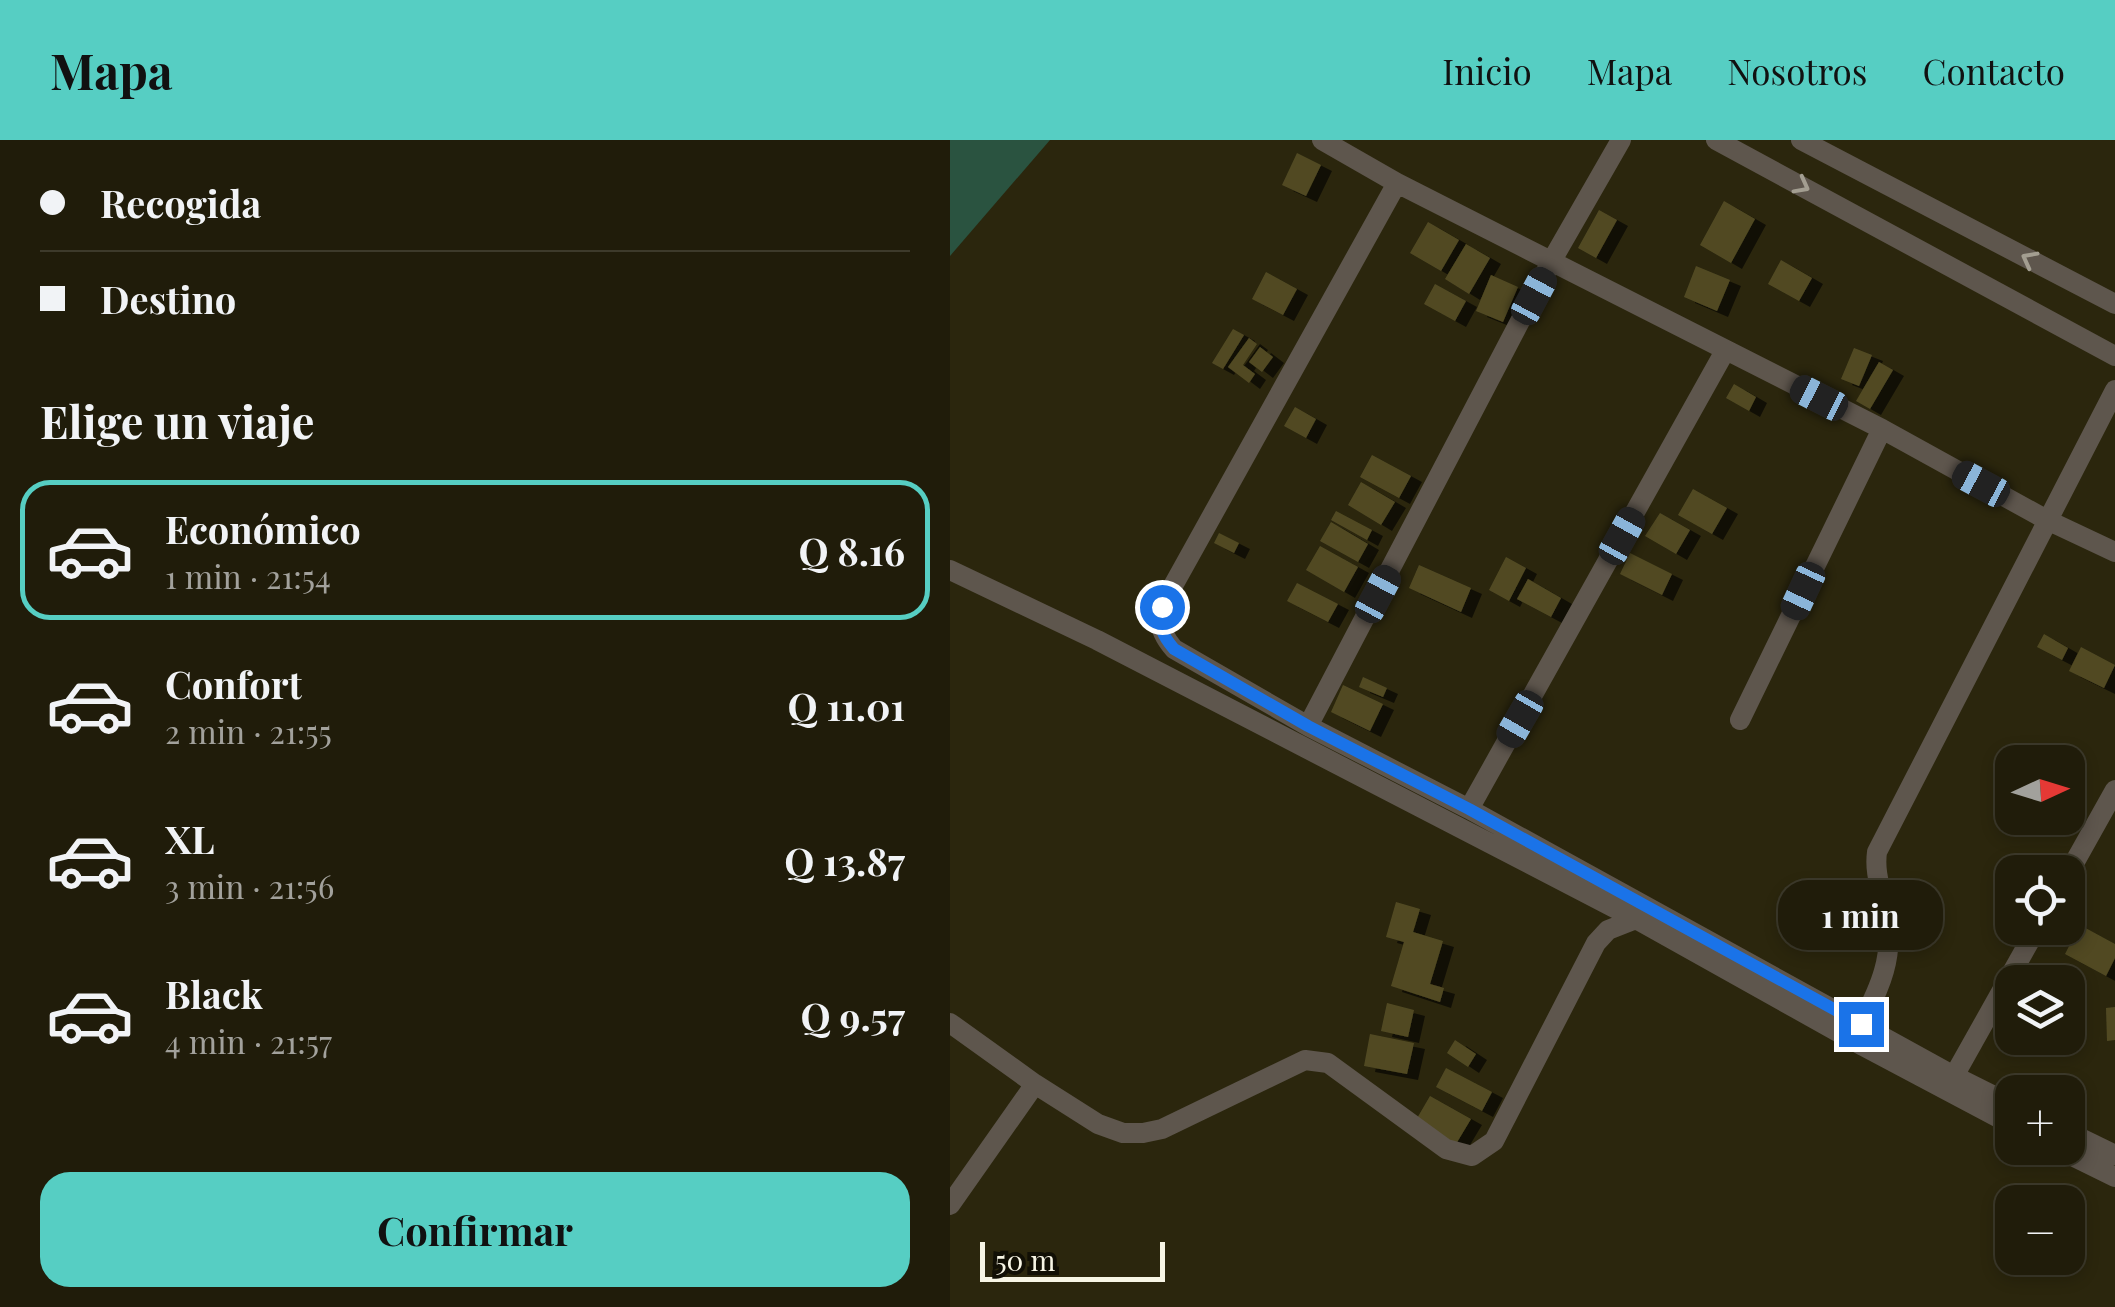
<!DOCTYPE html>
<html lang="es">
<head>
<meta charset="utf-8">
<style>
  body { margin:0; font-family:"Playfair Display",serif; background:#2d2918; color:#f1f3f6; height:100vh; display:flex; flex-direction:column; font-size:38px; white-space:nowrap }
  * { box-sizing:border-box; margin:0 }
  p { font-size:32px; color:#a2a19c }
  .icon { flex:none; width:55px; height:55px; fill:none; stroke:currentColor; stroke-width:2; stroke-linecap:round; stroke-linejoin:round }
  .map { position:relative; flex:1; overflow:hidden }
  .side { display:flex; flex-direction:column; background:#201c0a; width:950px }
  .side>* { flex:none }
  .hud { display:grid; align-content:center; height:220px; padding:0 40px; background:#201c0a }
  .needle { width:65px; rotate:86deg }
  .fabs { position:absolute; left:1045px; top:605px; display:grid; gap:20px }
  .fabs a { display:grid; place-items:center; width:90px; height:90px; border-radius:20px; background:#201c0a; box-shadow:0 5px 15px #0003,0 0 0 2px #3d3a2b; font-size:50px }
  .scale { position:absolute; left:30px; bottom:25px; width:185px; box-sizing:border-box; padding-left:10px; border:5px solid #f7f5e5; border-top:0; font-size:28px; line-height:35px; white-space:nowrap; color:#f7f5e5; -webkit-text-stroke:8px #110f05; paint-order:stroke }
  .end { position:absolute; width:45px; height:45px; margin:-22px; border:12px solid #1a73e8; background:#fff; box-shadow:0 0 0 5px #fff }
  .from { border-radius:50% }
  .bubble { position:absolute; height:70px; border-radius:30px; background:#201c0a; box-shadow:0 5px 15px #0003,0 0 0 2px #3d3a2b; font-size:32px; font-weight:700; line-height:70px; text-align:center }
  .car { position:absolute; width:30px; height:60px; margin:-30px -15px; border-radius:12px; box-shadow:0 0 8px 2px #0007; background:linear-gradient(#222 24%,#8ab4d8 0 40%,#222 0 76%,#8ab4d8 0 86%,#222 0) }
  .hud b { display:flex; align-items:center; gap:35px; height:95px; font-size:38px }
  .hud b+b { border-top:2px solid #3d3a2b }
  .hud i { width:25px; height:25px; background:#f1f3f6 }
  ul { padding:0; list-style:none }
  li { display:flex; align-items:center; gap:30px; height:140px; margin:0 20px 15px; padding:0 20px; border:5px solid transparent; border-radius:30px }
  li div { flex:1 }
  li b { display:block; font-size:38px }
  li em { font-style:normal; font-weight:700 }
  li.active { border-color:#56cec3 }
  li>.icon { width:90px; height:90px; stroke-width:1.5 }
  h2 { padding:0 40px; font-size:45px; line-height:120px }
  .action { display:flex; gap:20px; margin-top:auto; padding:20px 40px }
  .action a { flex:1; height:115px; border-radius:30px; background:#56cec3; color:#111; font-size:40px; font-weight:700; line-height:115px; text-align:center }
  header { display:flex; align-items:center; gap:60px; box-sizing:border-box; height:140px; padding:0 50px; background:#56cec3; color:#111 }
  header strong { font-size:48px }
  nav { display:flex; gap:55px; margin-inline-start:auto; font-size:35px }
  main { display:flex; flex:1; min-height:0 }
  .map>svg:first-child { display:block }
  .green { fill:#2a5340 }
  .building { fill:#514a24; filter:url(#shadow) }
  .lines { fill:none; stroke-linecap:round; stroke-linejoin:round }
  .street { stroke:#5e564d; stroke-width:20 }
  .oneway { stroke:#a39e91 }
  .route { stroke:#1a73e8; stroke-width:12 }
</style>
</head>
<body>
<header>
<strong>Mapa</strong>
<nav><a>Inicio</a><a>Mapa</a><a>Nosotros</a><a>Contacto</a></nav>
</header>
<main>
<section class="side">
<div class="hud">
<b><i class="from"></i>Recogida</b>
<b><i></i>Destino</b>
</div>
<h2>Elige un viaje</h2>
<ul>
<li class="active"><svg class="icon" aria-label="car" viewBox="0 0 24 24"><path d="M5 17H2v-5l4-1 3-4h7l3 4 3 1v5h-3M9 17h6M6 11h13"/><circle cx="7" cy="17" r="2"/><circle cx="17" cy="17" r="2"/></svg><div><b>Económico</b><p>1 min · 21:54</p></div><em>Q 8.16</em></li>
<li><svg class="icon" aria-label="car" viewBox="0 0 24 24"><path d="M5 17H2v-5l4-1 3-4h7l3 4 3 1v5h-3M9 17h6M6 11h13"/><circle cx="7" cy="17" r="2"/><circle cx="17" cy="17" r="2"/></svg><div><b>Confort</b><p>2 min · 21:55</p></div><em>Q 11.01</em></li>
<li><svg class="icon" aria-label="car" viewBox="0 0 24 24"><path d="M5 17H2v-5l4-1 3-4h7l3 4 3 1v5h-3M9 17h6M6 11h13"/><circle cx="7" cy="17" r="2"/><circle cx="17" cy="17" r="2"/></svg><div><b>XL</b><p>3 min · 21:56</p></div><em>Q 13.87</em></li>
<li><svg class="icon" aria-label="car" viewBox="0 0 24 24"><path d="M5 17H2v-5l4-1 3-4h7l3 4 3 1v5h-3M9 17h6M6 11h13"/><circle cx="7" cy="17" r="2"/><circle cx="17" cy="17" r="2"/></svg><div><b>Black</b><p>4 min · 21:57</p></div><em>Q 9.57</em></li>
</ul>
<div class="action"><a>Confirmar</a></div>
</section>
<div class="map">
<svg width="1165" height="1167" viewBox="0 0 1165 1167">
  <defs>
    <filter id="shadow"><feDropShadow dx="11" dy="6" stdDeviation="0" flood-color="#0009"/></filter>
  </defs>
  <rect width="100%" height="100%" fill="#2b260d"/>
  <path class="green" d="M 0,0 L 100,0 L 0,116 Z"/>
  <path class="building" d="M 347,13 L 371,25 L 356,56 L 332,45 Z
    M 774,61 L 805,79 L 781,123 L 750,105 Z
    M 649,70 L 667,80 L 646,118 L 628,108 Z
    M 478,82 L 509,100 L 491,131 L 460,113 Z
    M 516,104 L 540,118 L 519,154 L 495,139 Z
    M 831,120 L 862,138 L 849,161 L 818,144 Z
    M 746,126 L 780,140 L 767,171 L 734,157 Z
    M 316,132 L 347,149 L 333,175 L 302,159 Z
    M 541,135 L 568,147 L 553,182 L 526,171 Z
    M 485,144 L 516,161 L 505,181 L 474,164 Z
    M 283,189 L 294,195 L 273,229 L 262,223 Z
    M 299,198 L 307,204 L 293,225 L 305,234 L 299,243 L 278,227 Z
    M 310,207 L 323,217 L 312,232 L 299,222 Z
    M 904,208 L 922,215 L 909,246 L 891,239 Z
    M 929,222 L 943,230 L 920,269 L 906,261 Z
    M 784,244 L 806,257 L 799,271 L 776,258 Z
    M 345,267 L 366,279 L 356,298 L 334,286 Z
    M 422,315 L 461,336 L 449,358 L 410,337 Z
    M 411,342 L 445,362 L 431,385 L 398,365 Z
    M 743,349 L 777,368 L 762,394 L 728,375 Z
    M 386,371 L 422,390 L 417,400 L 381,380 Z
    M 710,373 L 740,390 L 726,414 L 695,396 Z
    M 381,382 L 418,404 L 408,422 L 370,401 Z
    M 269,393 L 289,403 L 284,413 L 264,403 Z
    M 370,406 L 408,427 L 394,452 L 356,430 Z
    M 680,413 L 722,434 L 712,455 L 670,434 Z
    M 556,417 L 576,428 L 559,461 L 539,450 Z
    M 469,425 L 521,448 L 511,472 L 459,448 Z
    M 578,439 L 611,458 L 601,477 L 567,459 Z
    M 347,443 L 388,464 L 378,482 L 337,461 Z
    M 1094,494 L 1118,508 L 1112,520 L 1087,507 Z
    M 1131,507 L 1165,525 L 1154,548 L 1119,531 Z
    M 413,537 L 437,548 L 433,557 L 409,547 Z
    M 393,545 L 433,564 L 420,591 L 381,572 Z
    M 446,762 L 470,769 L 463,792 L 493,801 L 480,844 L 494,848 L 490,862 L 441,846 L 454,802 L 436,797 Z
    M 1130,785 L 1165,804 L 1165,818 L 1156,836 L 1115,814 Z
    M 437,863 L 464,870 L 458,897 L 431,891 Z
    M 1165,867 L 1165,900 L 1157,901 L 1156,868 Z
    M 420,894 L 464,903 L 457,934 L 414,926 Z
    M 505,900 L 526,914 L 518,927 L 497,913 Z
    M 496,928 L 542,952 L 532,971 L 486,947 Z
    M 480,956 L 521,979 L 506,1004 L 466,980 Z"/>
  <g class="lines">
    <path class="street" d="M 372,0 L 447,43 L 932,289 L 1097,380 L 1165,412
      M 766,0 L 1165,216
      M 851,0 L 1165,164
      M 447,43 L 224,444 C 210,471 202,484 224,509 L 358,586 L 519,669 L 1004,936 L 1062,965
      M 0,430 L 147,500 L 686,779 L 913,906 L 1062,985
      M 790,580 L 932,289
      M 358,586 L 601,122 L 671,0
      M 519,669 L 775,211
      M 1118,734 L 1165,650
      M 0,883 L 85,944 L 148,984 L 173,993 L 193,993 L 212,989 L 355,920 L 378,923 L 496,1009 L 522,1016 L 544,1001 L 646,803 L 658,790 L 686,779
      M 911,884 C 930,848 945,815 936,773 C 932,751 924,734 927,712 L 1165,250
      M 1004,936 L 1087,788
      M 1118,992 L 1165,1015
      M 1106,1008 L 1165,1037
      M 0,1065 L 85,944"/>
  </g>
  <defs><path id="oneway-chevron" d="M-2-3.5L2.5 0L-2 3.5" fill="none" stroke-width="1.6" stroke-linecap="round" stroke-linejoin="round" transform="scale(2.5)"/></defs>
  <g class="oneway">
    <use href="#oneway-chevron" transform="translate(852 46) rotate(28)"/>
    <use href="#oneway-chevron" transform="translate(1079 119) rotate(-152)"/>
  </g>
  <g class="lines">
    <path class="route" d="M 212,467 C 208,486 212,495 224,509 L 358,586 L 519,669 L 911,884"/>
  </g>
</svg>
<div class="fabs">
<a><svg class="needle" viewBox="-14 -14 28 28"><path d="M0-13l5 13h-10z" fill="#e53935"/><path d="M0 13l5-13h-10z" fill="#a2a19c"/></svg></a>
<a><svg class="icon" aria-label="locate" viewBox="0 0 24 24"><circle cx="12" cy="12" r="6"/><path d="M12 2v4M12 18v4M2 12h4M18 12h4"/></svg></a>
<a><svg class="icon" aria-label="layers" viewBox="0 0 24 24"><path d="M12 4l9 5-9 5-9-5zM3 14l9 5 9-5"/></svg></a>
<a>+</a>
<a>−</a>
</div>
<div class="scale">50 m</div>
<i class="end from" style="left:212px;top:467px"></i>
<i class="end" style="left:911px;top:884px"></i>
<div class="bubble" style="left:828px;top:740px;width:165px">1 min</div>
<i class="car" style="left:584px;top:156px;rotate:28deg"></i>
<i class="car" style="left:869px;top:258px;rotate:297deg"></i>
<i class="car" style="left:1031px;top:344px;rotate:298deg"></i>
<i class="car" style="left:672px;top:396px;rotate:29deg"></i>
<i class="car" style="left:853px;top:451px;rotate:205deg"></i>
<i class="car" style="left:428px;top:454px;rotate:28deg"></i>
<i class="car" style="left:570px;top:579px;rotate:210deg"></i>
</div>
</main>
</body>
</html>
